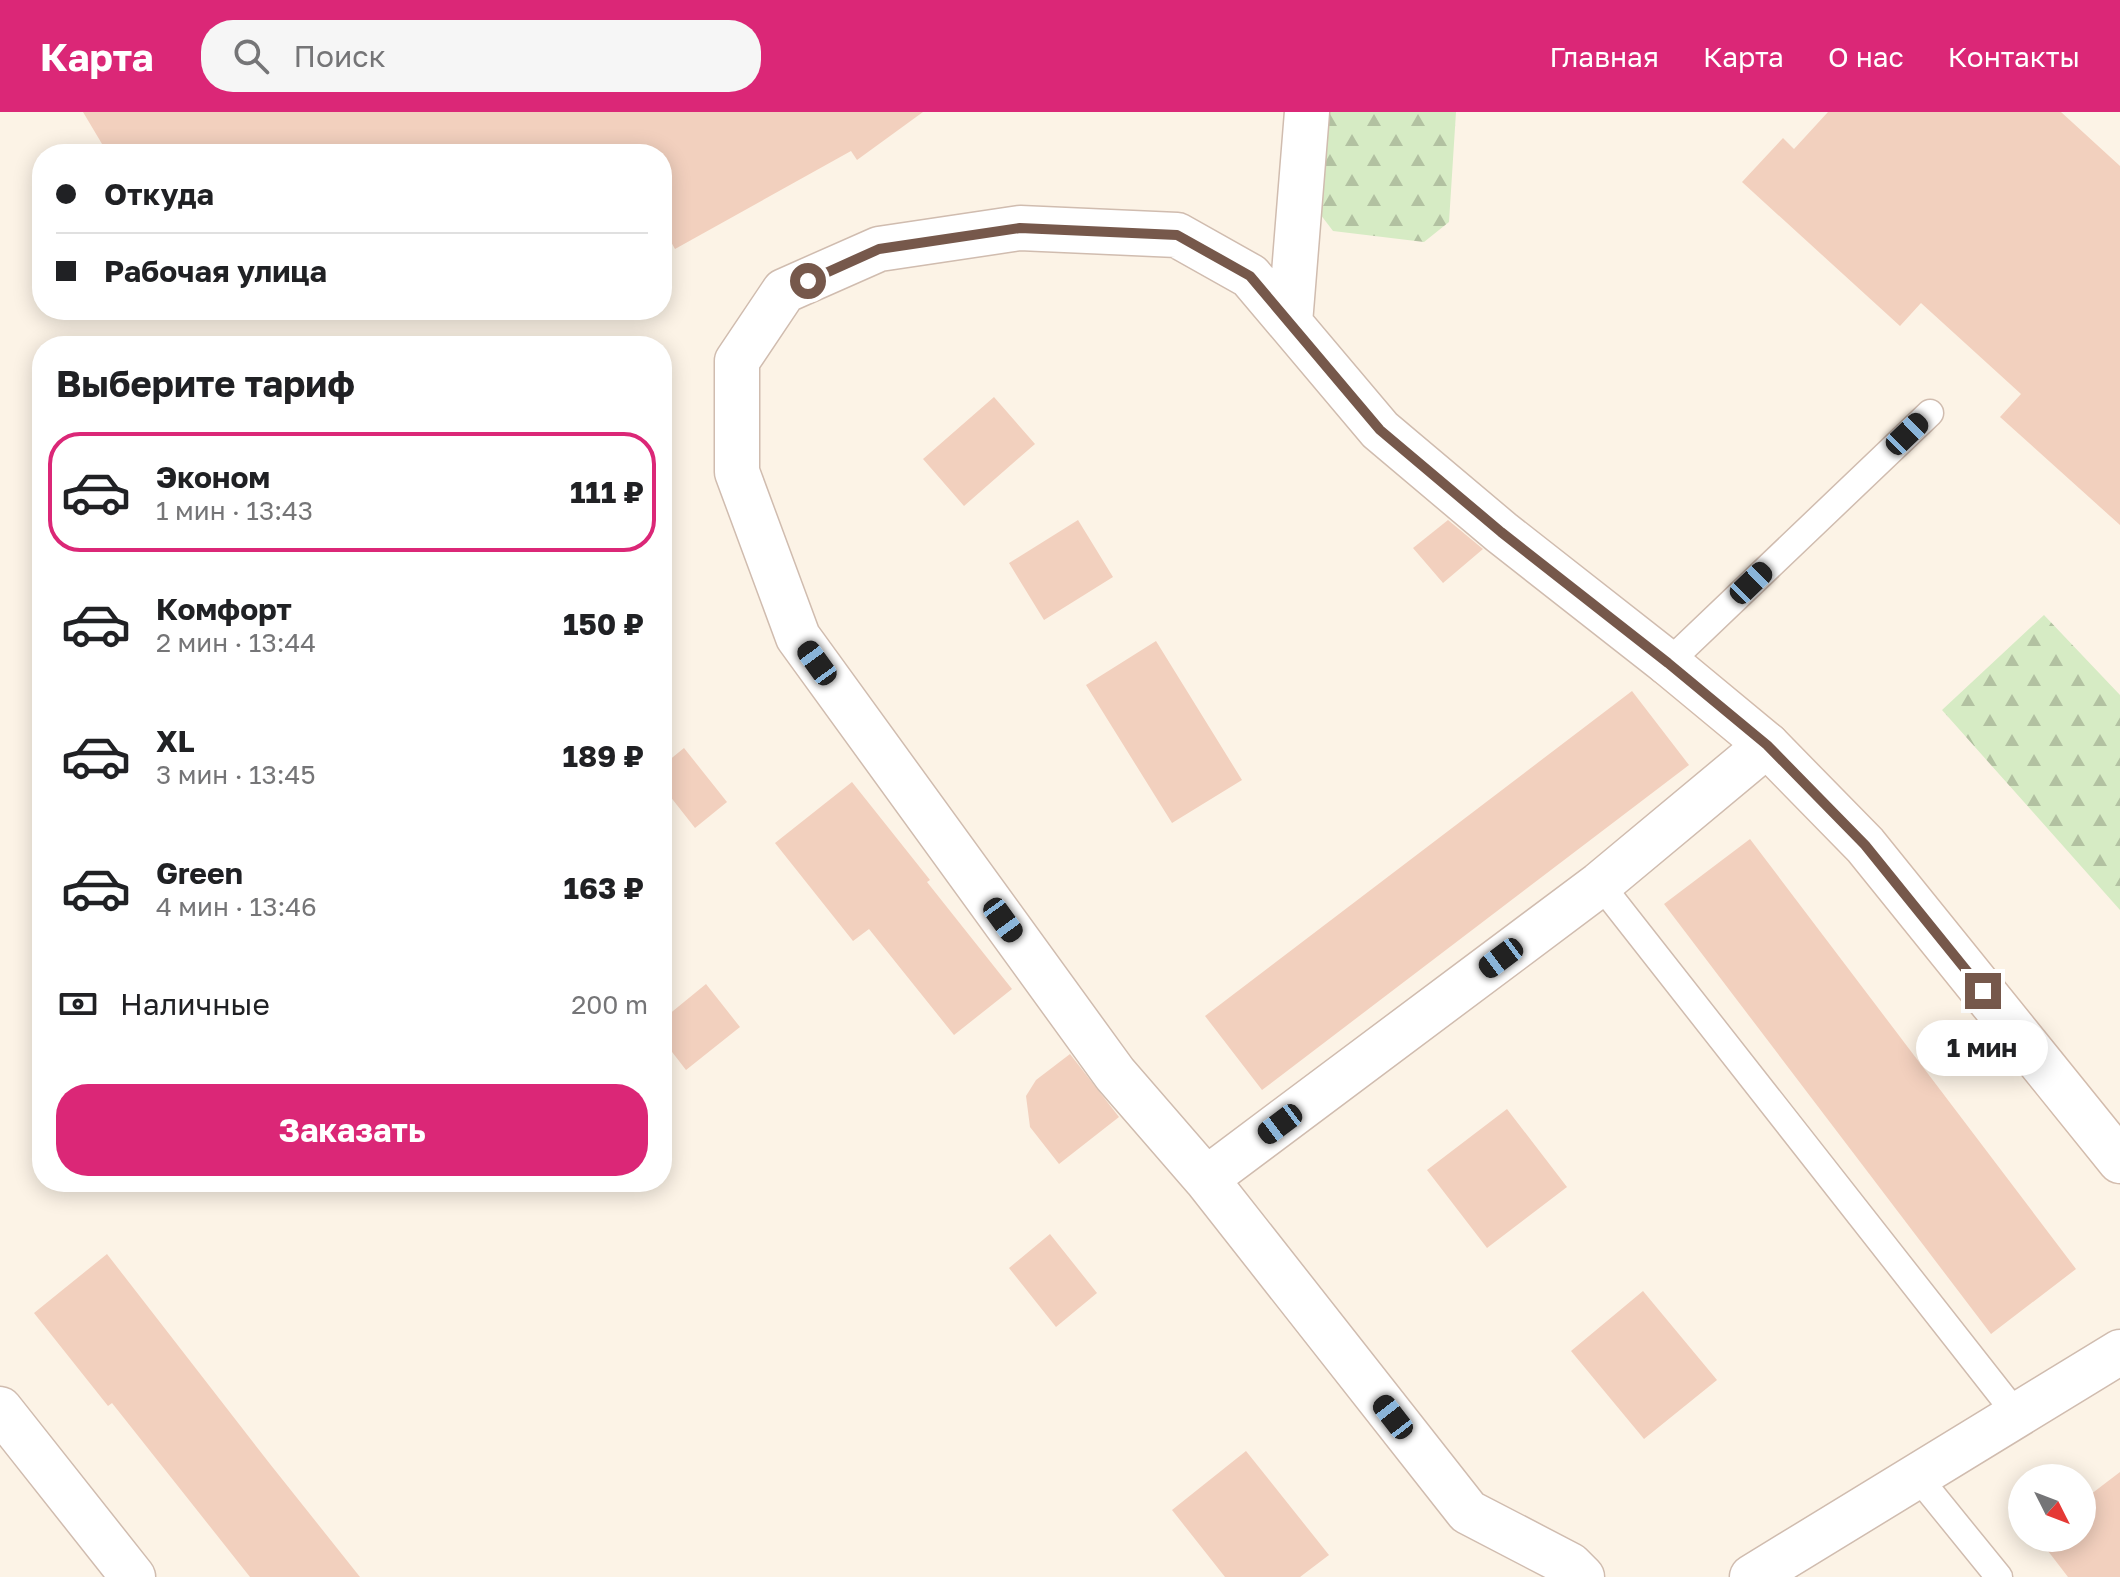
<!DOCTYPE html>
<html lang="ru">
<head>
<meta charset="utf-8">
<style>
  body { margin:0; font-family:"Golos Text",sans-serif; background:#f6f6f6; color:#202124; height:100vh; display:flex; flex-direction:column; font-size:30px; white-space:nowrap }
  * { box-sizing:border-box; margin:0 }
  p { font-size:26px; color:#757577 }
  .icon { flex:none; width:44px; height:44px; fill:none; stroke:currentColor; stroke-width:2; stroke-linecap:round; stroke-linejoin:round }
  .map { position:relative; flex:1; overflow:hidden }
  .side { position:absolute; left:32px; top:224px; width:640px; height:856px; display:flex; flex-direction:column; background:#fff; border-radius:32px; box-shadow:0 4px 20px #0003 }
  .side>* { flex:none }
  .hud { position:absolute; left:32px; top:32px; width:640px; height:176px; border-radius:32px; box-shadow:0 4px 20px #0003; display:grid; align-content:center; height:176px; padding:0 24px; background:#fff }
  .needle { width:52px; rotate:132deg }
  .fabs { position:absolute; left:2008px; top:1352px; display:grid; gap:16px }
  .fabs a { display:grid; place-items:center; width:88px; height:88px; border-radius:50%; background:#fff; box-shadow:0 4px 20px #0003; font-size:40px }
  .end { position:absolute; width:36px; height:36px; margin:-18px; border:10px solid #76584b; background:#fff; box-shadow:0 0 0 4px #fff }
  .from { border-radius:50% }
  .bubble { position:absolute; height:56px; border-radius:28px; background:#fff; box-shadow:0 4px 20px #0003; font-size:26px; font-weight:700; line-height:56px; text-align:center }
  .car { position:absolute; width:24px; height:48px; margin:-24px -12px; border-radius:10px; box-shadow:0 0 6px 2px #0007; background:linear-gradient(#222 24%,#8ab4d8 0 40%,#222 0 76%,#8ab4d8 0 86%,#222 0) }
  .hud b { display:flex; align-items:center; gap:28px; height:76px; font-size:30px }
  .hud b+b { border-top:2px solid #e0e0e0 }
  .hud i { width:20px; height:20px; background:#202124 }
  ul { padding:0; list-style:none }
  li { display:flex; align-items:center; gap:24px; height:120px; margin:0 16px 12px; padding:0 8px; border:4px solid transparent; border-radius:32px }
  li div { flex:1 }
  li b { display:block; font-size:30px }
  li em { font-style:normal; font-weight:700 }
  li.current { border-color:#db2777 }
  li>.icon { width:72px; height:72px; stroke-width:1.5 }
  h2 { padding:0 24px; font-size:36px; line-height:96px }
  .pay { display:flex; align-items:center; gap:20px; height:88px; padding:0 24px; font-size:30px }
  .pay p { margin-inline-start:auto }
  .cta { display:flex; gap:16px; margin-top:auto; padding:16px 24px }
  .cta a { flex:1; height:92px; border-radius:32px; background:#db2777; color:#fff; font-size:32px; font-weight:700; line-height:92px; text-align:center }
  header { display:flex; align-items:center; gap:48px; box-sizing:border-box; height:112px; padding:0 40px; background:#db2777; color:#fff }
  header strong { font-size:38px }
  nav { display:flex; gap:44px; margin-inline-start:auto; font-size:28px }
  .search { width:560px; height:72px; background:#f6f6f6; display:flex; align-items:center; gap:20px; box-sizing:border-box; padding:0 28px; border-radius:32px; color:#757577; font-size:30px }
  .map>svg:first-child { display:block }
  .forest { fill:url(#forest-firs) }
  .building { fill:#f2d0be }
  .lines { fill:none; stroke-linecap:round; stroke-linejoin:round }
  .lane-casing { stroke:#d0bcaf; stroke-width:29 }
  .street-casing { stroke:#d0bcaf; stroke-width:47 }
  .secondary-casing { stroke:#d3bcad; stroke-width:47 }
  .lane { stroke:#fff; stroke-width:26 }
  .street { stroke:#fff; stroke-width:44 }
  .secondary { stroke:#fff; stroke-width:44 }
  .route { stroke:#76584b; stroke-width:10 }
</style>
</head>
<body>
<header>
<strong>Карта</strong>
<div class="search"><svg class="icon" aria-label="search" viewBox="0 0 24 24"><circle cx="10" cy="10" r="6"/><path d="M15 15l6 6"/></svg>Поиск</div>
<nav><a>Главная</a><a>Карта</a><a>О нас</a><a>Контакты</a></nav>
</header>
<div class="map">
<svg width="2120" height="1465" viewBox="0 0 2120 1465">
  <defs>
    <pattern id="forest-firs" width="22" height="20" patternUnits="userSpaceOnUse" patternTransform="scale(2)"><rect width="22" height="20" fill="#d6ebc4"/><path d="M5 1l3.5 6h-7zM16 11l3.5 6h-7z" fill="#b2c1a1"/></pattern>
  </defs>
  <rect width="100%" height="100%" fill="#fcf3e6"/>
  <path class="forest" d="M 1319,0 L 1456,0 L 1449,110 L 1424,130 L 1333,119 L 1314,94 Z
    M 2044,503 L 2120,583 L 2120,798 L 1942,598 Z"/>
  <path class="building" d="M 83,0 L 923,0 L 857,48 L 851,39 L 675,137 L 662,114 L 662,42 L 108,42 Z
    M 1828,0 L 2061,0 L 2120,54 L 2120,413 L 2000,305 L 2021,282 L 1921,191 L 1900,214 L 1742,70 L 1783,26 L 1794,37 Z
    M 994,285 L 1035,332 L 964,394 L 923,347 Z
    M 1078,408 L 1113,465 L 1044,508 L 1009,451 Z
    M 1448,408 L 1483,437 L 1443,471 L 1413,436 Z
    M 1156,529 L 1242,668 L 1172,711 L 1086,573 Z
    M 1632,579 L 1689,653 L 1262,978 L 1205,904 Z
    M 684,636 L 727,690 L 695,716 L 662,674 L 662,654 Z
    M 852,670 L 930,768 L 927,770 L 1012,877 L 954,923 L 869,817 L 853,829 L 775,731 Z
    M 1750,727 L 2076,1157 L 1991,1222 L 1664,792 Z
    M 706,872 L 740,915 L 686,958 L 662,927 L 662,908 Z
    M 1070,942 L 1119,1005 L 1059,1052 L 1030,1015 L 1026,984 L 1036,968 Z
    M 1507,997 L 1567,1075 L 1487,1136 L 1427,1058 Z
    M 1050,1122 L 1097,1181 L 1056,1215 L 1009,1156 Z
    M 107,1142 L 270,1352 L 360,1465 L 250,1465 L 112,1291 L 108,1294 L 34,1201 Z
    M 1643,1179 L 1717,1268 L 1644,1327 L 1571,1239 Z
    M 1246,1339 L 1329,1443 L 1300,1465 L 1225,1465 L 1172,1398 Z
    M 2120,1360 L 2120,1465 L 2068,1465 L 2038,1426 L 2082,1426 L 2082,1389 Z"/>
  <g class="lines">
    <g class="lane-casing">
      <path id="lane" d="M 1668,551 L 1930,301
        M 1600,772 L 2017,1303
        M 1917,1364 L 1999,1465"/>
    </g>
    <g class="street-casing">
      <path id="street" d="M 1290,211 L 1307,0
        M 1206,1067 L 1600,772 L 1767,633
        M 0,1297 L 133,1465
        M 1582,1465 L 1570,1453 L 1468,1400 L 1206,1067 L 1115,962 L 798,525 L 737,360 L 737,249 L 784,179 L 879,137 L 1020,116 L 1177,123 L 1250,164 L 1380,318 L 1501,420 L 1668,551
        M 1752,1465 L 2120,1240"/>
    </g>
    <g class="secondary-casing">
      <path id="secondary" d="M 1668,551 L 1767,633 L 1865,733 L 2120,1049"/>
    </g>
    <use href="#lane" class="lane"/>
    <use href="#street" class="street"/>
    <use href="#secondary" class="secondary"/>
  </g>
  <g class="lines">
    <path class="route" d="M 808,169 L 879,137 L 1020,116 L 1177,123 L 1250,164 L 1380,318 L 1501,420 L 1668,551 L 1767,633 L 1865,733 L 1983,879"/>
  </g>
</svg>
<div class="fabs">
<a><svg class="needle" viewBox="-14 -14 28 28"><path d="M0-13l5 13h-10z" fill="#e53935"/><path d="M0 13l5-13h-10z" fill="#757577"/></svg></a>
</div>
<i class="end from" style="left:808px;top:169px"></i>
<i class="end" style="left:1983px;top:879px"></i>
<div class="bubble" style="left:1916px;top:908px;width:132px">1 мин</div>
<i class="car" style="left:1907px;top:322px;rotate:46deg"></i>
<i class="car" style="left:1751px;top:471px;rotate:46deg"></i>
<i class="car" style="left:817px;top:551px;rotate:324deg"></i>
<i class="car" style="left:1003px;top:808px;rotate:144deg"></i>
<i class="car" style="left:1501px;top:846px;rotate:233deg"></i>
<i class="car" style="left:1280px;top:1012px;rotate:233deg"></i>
<i class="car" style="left:1393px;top:1305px;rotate:322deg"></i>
<div class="hud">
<b><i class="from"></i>Откуда</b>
<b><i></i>Рабочая улица</b>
</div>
<section class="side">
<h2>Выберите тариф</h2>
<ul>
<li class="current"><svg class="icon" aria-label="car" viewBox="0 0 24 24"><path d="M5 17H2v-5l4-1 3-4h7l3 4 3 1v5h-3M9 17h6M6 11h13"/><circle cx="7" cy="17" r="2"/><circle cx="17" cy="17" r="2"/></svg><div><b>Эконом</b><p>1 мин · 13:43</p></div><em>111 ₽</em></li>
<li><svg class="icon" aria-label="car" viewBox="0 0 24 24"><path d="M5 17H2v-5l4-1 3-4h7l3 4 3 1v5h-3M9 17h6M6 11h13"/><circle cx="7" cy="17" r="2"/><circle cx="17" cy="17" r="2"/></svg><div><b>Комфорт</b><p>2 мин · 13:44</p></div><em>150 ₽</em></li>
<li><svg class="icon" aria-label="car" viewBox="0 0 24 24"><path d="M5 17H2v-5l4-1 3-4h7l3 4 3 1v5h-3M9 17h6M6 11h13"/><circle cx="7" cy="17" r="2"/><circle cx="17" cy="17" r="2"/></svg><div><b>XL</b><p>3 мин · 13:45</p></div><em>189 ₽</em></li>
<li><svg class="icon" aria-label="car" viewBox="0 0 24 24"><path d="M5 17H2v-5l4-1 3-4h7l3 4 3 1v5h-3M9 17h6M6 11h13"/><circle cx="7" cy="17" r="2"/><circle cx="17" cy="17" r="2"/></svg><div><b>Green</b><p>4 мин · 13:46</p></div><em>163 ₽</em></li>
</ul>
<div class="pay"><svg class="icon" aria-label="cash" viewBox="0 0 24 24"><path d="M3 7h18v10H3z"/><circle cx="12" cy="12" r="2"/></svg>Наличные<p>200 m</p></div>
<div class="cta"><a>Заказать</a></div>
</section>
</div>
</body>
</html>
